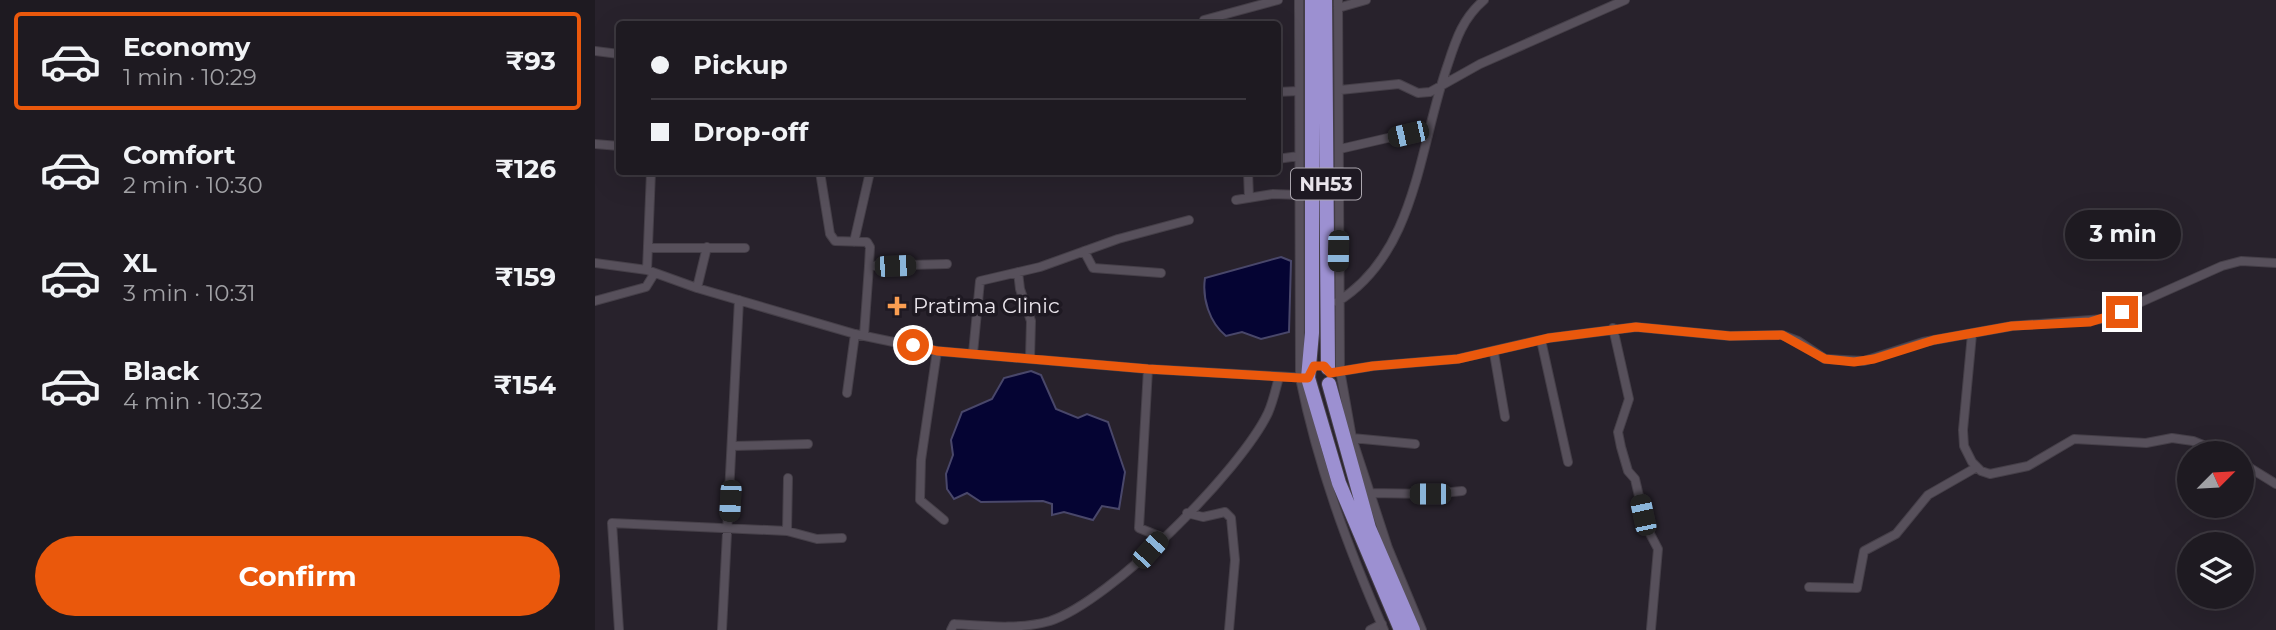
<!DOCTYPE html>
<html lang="en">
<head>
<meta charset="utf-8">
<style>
  body { margin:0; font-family:Montserrat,sans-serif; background:#26232a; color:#f1f3f6; height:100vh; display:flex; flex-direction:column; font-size:26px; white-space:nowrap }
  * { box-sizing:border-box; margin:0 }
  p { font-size:23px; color:#a1a1a5 }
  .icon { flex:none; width:38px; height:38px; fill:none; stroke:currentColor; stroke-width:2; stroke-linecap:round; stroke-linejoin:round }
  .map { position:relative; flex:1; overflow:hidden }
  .sheet { display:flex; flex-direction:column; background:#1e1a21; width:595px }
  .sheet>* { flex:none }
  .banner { position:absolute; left:21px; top:21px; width:665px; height:154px; border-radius:7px; box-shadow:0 7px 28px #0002,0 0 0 2px #3c383f; display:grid; align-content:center; height:154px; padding:0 35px; background:#1e1a21 }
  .needle { width:46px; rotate:66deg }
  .buttons { position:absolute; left:1582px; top:441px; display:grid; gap:14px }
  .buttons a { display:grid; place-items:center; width:77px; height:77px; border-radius:50%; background:#1e1a21; box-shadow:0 7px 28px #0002,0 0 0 2px #3c383f; font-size:35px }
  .end { position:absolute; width:32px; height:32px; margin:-16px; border:9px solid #ea580c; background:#fff; box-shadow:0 0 0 4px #fff }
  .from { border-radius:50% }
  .bubble { position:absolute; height:49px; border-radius:24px; background:#1e1a21; box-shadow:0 7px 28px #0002,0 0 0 2px #3c383f; font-size:23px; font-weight:700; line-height:49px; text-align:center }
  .car { position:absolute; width:21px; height:42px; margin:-21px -10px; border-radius:9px; box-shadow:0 0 5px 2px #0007; background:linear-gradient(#222 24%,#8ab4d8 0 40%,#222 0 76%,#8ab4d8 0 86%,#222 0) }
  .banner b { display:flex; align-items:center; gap:24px; height:66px; font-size:26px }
  .banner b+b { border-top:2px solid #3c383f }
  .banner i { width:18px; height:18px; background:#f1f3f6 }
  ul { padding:12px 0 0; list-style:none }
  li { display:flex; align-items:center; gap:21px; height:98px; margin:0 14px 10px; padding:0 21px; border:4px solid transparent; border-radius:7px }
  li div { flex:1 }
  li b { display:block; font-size:26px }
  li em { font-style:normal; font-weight:700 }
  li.active { border-color:#ea580c }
  li>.icon { width:63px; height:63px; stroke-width:1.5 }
  .action { display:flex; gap:14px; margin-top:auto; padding:14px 35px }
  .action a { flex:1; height:80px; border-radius:42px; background:#ea580c; color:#fff; font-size:28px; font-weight:700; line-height:80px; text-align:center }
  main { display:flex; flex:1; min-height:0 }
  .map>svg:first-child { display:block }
  .water { fill:#050433; stroke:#49476a; stroke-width:2 }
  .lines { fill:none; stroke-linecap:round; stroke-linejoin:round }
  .street-casing { stroke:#453f48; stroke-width:10 }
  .highway-casing { stroke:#453f48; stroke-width:16 }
  .street { stroke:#57505b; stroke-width:8 }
  .highway { stroke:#9c90d1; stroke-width:14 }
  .route { stroke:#ea580c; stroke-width:9 }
  .poi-dot { fill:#fb9e51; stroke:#1e1922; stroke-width:2.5 }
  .labels { text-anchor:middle; stroke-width:7; stroke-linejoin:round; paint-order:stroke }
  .shield { fill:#1e1922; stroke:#aca7af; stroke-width:2 }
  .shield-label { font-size:19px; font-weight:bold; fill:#e9e4eb }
  .poi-label { font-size:21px; fill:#e9e4eb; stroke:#1e1922; text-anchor:start }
</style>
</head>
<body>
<main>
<section class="sheet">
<ul>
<li class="active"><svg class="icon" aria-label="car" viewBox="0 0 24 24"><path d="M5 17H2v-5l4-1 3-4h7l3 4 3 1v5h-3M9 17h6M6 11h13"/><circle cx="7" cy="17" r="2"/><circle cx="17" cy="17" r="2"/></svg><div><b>Economy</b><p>1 min · 10:29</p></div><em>₹93</em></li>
<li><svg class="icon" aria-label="car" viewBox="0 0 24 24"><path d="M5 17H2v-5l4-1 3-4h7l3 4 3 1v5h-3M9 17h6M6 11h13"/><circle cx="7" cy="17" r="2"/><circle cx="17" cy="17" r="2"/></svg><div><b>Comfort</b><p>2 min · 10:30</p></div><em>₹126</em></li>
<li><svg class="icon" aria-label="car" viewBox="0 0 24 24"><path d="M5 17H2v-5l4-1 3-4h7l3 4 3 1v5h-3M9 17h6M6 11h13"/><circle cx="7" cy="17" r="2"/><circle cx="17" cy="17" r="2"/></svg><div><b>XL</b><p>3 min · 10:31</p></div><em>₹159</em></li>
<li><svg class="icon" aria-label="car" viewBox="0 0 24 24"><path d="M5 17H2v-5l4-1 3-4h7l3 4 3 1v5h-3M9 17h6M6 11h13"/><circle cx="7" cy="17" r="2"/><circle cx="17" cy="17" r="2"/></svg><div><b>Black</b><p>4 min · 10:32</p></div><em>₹154</em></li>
</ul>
<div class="action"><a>Confirm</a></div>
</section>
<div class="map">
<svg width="1681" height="630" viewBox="0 0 1681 630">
  <rect width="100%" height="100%" fill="#28222c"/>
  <path class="water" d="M 686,257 L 696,261 L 694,332 L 666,339 L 647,332 L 631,336 C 614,322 607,298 610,278 Z
    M 436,371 L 446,375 L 461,409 L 483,418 L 492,414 L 513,422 L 530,472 L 524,509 L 507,506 L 498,520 L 469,512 L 457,515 L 457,504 L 448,501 L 386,502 L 372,493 L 359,499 L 352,489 L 351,474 L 358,455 L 356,440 L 367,412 L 397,399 L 409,378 Z"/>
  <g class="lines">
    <g class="street-casing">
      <path id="street" d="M 704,0 L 705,378 C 723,467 753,548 789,630
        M 743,0 L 745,370 L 757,438 L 793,548 L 827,630
        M 743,8 L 771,0
        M 609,20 L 683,0
        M 0,51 L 24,54
        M 745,90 L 804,84 L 823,93 L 835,92 L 885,64 L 1030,0
        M 682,92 L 704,91
        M 0,144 L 24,146
        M 745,149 L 823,131 L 833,136
        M 682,159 L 704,156
        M 225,172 L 235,234 L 240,241 L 272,242 L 275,247 L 274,266
        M 653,172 L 654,198
        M 641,200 L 678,194 L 705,195
        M 259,242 L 275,172
        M 55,248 L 150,248
        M 489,251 L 498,268 L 566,273
        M 0,263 L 52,270 L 102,288 L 260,334 L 342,351 L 553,369 L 713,378
        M 52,270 L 56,172
        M 423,272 L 425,289 L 436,321 L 435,358
        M 102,288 L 112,247
        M 0,301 L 51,287 L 59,274
        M 742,302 C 822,253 824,145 853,64 C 861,39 868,18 889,0
        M 1018,328 L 1034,399 L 1023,432 L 1026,447 L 1033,471 L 1040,479 L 1051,526 L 1063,549 L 1056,629
        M 1377,334 L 1368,430 L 1369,446 L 1377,462 L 1386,471 L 1395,474 L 1433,466 L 1479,439 L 1551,443 L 1577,438 L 1598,441 L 1628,453
        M 269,335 L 274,266 L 352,264
        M 946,340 L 973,462
        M 342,351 L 326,460 L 325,500 L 349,520
        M 378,353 L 385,281 L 445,267 L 523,239 L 594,220
        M 899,353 L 910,417
        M 553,369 L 544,528 L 566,537
        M 735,373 L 778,366 L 862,359 L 954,338 L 1041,327 L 1135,336 L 1187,335 L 1203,341 L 1230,359 L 1269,361 L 1328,342 L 1417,326 L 1508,319 L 1627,266 L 1646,261 L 1681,263
        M 252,393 L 260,334
        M 757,438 L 820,444
        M 138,446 L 213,444
        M 1647,463 L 1681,484
        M 774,493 L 836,494 L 867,491
        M 592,513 L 608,517 L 630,512 L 636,518 L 640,560 L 634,630
        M 192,531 L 222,539 L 247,538
        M 1214,587 L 1262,588 L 1269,551 L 1301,534 L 1333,495 L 1382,467
        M 24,630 L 17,523 L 192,531 L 193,478
        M 127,630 L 144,300
        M 356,630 L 359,624 C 390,626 424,630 455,621 C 516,601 646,470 673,413 C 678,402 681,388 684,377
        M 775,630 L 787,624"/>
    </g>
    <g class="highway-casing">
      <path id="highway" d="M 717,0 L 717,333 L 713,378 L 744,483 L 806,630
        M 730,0 L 733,368
        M 734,384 L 774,528 L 818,630"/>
    </g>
    <use href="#street" class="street"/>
    <use href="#highway" class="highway"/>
  </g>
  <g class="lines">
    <path class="route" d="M 318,345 L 342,351 L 553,369 L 705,378 L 713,378 L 719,366 L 729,366 L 735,373 L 778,366 L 863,359 L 954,338 L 1041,327 L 1135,336 L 1187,335 L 1230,359 L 1259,362 L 1279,359 L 1339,340 L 1417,326 L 1495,322 L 1527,312"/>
  </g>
  <path class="poi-dot" d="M298.5 295.5h7v7h7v7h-7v7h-7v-7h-7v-7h7z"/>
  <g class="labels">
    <rect class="shield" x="696" y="168.5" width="70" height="31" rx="5"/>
    <g class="shield-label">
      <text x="731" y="191">NH53</text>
    </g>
    <g class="poi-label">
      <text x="318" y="313">Pratima Clinic</text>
    </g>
  </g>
</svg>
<div class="buttons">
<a><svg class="needle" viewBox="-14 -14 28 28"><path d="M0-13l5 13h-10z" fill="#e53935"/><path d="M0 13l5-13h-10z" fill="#a1a1a5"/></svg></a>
<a><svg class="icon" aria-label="layers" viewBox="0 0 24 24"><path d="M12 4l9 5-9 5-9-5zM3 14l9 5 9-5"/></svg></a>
</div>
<i class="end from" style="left:318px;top:345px"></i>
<i class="end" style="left:1527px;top:312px"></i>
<div class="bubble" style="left:1470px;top:210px;width:116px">3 min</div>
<i class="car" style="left:813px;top:134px;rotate:257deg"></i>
<i class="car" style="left:743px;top:251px;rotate:181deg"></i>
<i class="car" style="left:300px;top:266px;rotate:88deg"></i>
<i class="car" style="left:835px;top:494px;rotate:270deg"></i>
<i class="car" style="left:135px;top:501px;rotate:183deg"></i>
<i class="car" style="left:1048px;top:515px;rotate:348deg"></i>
<i class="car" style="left:555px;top:550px;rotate:42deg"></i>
<div class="banner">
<b><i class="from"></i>Pickup</b>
<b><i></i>Drop-off</b>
</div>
</div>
</main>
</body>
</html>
